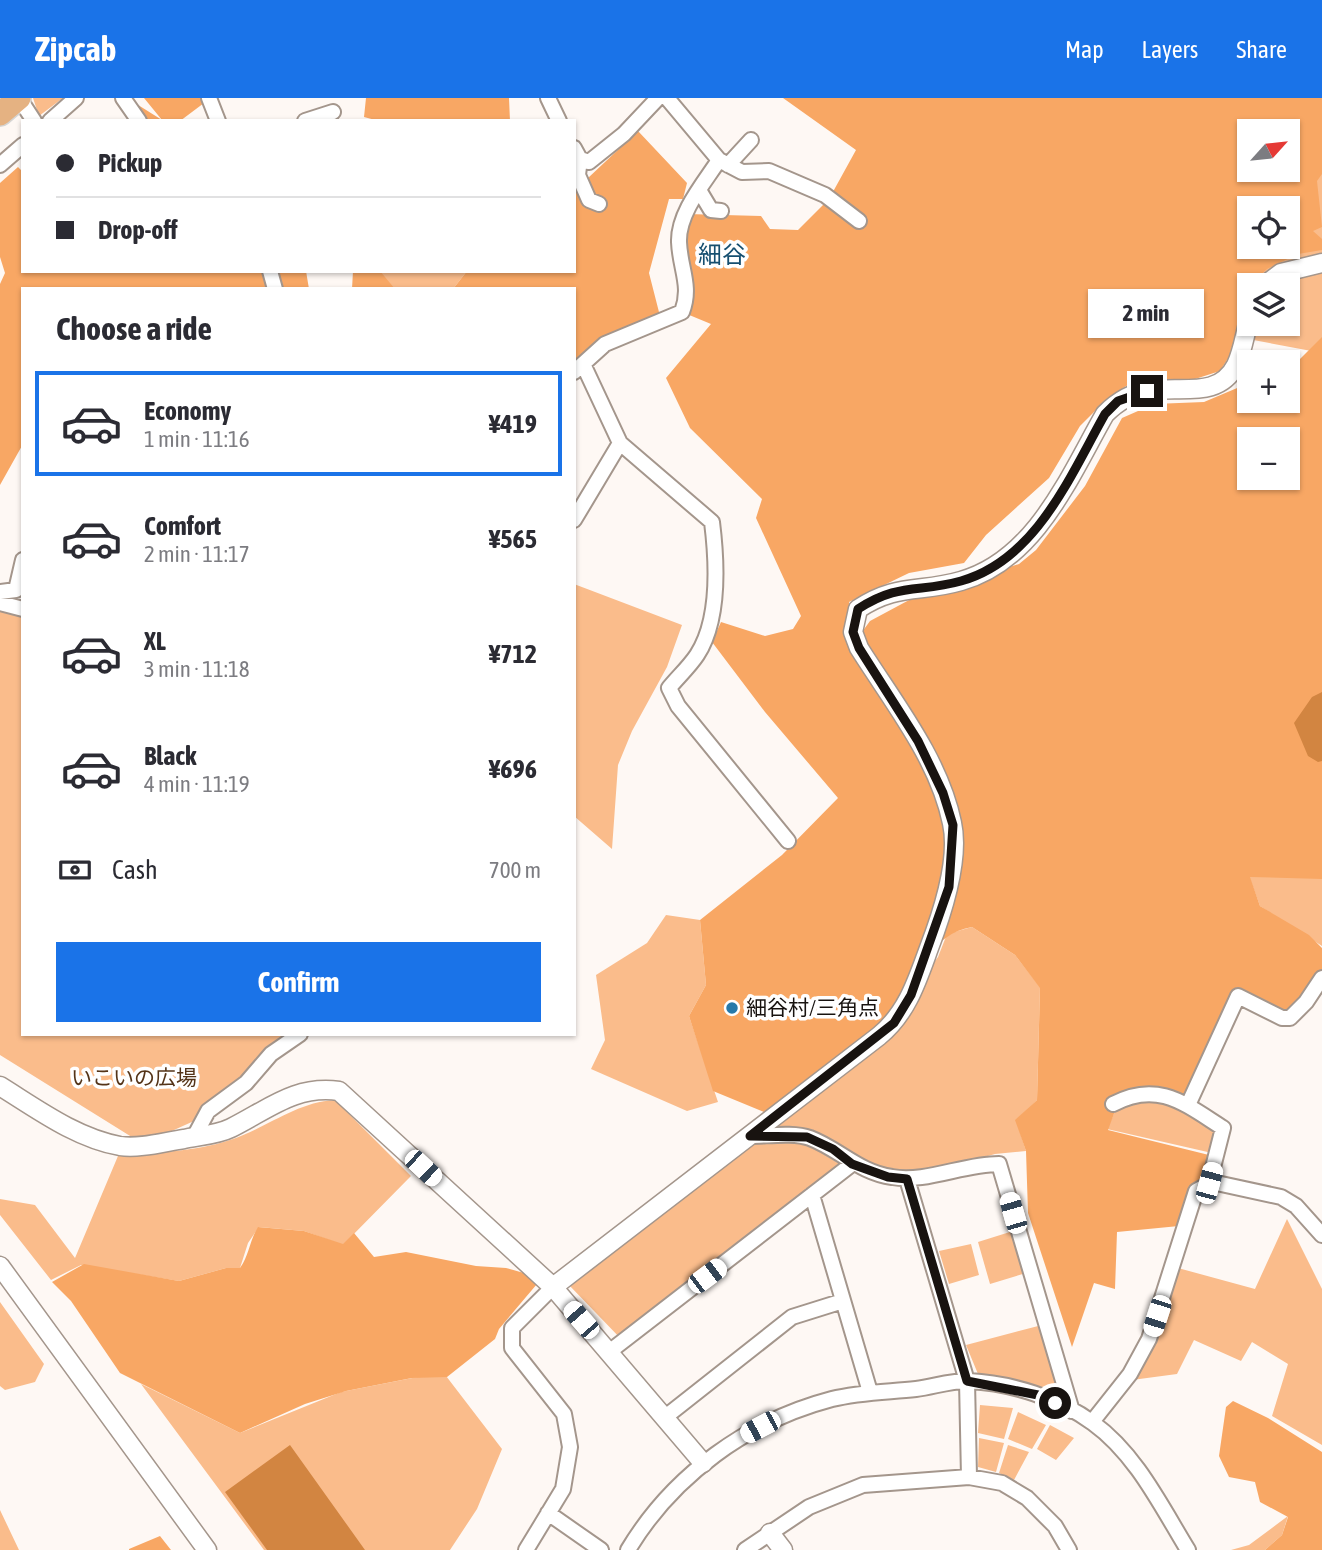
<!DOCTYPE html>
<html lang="en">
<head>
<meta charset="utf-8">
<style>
  body { margin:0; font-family:"Asap Condensed","Noto Sans JP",sans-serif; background:#f7f7f7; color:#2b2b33; height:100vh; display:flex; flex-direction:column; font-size:26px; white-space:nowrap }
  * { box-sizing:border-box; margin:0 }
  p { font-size:23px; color:#7c7c81 }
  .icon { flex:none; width:38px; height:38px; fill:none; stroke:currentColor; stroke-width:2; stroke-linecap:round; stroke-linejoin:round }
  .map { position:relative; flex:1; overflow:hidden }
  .sheet { position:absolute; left:21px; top:189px; width:555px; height:749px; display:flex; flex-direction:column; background:#fff; border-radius:0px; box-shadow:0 2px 5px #0004 }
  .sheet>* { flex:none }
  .banner { position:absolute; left:21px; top:21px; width:555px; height:154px; border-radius:0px; box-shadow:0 2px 5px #0004; display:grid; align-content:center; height:154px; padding:0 35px; background:#fff }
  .needle { width:46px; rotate:63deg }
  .fabs { position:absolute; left:1237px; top:21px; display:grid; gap:14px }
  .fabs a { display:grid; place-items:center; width:63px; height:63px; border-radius:0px; background:#fff; box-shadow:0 2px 5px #0004; font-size:35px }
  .end { position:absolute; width:32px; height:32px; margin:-16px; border:9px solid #181310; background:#fff; box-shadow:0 0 0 4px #fff }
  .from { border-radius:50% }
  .bubble { position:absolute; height:49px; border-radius:0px; background:#fff; box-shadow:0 2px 5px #0004; font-size:23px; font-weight:700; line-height:49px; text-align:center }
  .car { position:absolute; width:21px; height:42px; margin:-21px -10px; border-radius:9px; box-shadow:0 0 5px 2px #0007; background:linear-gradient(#fff 24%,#345 0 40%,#fff 0 76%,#345 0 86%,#fff 0) }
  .banner b { display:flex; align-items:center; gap:24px; height:66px; font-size:26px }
  .banner b+b { border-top:2px solid #e1e1e2 }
  .banner i { width:18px; height:18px; background:#2b2b33 }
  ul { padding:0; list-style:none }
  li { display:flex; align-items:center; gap:21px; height:105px; margin:0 14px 10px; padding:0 21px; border:4px solid transparent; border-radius:0px }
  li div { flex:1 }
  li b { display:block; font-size:26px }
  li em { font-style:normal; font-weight:700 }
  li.selected { border-color:#1a73e8 }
  li>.icon { width:63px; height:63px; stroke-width:1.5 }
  h2 { padding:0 35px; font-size:32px; line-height:84px }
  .pay { display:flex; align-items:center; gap:18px; height:77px; padding:0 35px; font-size:26px }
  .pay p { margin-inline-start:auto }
  .action { display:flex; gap:14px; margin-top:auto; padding:14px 35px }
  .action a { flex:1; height:80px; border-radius:0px; background:#1a73e8; color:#fff; font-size:28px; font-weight:700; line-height:80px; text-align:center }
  header { display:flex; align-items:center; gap:42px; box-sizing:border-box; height:98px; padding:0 35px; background:#1a73e8; color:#fff }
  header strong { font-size:33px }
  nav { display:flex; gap:38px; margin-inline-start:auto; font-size:24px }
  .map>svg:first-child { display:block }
  .green { fill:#fabc8b; fill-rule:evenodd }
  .forest { fill:#f8a764; fill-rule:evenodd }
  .water { fill:#d28541 }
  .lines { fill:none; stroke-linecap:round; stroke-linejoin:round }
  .minor-casing { stroke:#a4968c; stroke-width:18 }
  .tertiary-casing { stroke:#a4968c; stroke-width:21 }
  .primary-casing { stroke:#d5d5d4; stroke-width:26 }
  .minor { stroke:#fff; stroke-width:14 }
  .tertiary { stroke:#fff; stroke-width:18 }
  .primary { stroke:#e5b282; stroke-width:23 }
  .route { stroke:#181310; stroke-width:9 }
  .poi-dot { fill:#2679aa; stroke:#fff; stroke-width:2.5 }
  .labels { text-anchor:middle; stroke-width:7; stroke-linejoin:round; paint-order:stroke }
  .poi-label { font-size:21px; fill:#181310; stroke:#fff; text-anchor:start }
  .park-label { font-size:21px; fill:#543418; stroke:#fff }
  .quarter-label { font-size:24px; fill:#164f70; stroke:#fff }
</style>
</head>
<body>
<header>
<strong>Zipcab</strong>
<nav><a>Map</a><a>Layers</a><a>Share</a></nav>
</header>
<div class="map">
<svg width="1322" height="1452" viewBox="0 0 1322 1452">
  <rect width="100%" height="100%" fill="#fef8f4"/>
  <path class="green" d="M 33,0 L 63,0 L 39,18 Z
    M 1322,26 L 1322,255 L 1179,228 L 1250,149 L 1288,149 L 1288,110 ZM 1250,187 L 1288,187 L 1288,226 L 1250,226 Z
    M 377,173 L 467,173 L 453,191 L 391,191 Z
    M 574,486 L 682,527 L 667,569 L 632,633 L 618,667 L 612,751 L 574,718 Z
    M 0,504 L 23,507 L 23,936 L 292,936 L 205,1018 L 143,1046 L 0,957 Z
    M 1249,778 L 1322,780 L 1322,848 L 1260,808 Z
    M 666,817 L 700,822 L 706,887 L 689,918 L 718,1004 L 687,1013 L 591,971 L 605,942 L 596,877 L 647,845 Z
    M 972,829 L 1015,857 L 1040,889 L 1037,1002 L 1016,1022 L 1026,1053 L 995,1056 L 907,1081 L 799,1041 L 846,1070 L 623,1243 L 568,1186 L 879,938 L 938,859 L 947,836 Z
    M 1154,998 L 1218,1031 L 1212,1055 L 1107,1031 L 1117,1009 Z
    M 335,1002 L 411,1078 L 343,1147 L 304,1133 L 259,1129 L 248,1145 L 240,1170 L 226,1170 L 179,1183 L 81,1167 L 51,1182 L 0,1117 L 0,1101 L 35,1107 L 75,1160 L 118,1058 C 155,1054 195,1054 230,1042 C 267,1030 296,1004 335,1002 Z
    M 1287,1121 L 1322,1191 L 1322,1347 L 1272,1318 L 1288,1266 L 1252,1244 L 1241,1263 L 1194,1242 L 1177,1276 L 1132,1282 L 1178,1170 L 1255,1191 Z
    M 1013,1133 L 1026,1175 L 990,1186 L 978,1144 Z
    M 971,1146 L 979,1177 L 949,1186 L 939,1153 Z
    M 0,1204 L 44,1266 L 35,1284 L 5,1292 L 0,1288 Z
    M 1042,1227 L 1061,1292 L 1057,1295 L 978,1276 L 966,1247 Z
    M 443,1274 L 502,1351 L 477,1411 L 450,1452 L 264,1452 L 141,1286 L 240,1335 L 341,1294 Z
    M 980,1307 L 1013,1310 L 1004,1341 L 978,1335 Z
    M 1018,1314 L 1046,1327 L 1032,1351 L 1008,1341 Z
    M 1050,1327 L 1074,1340 L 1056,1362 L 1037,1351 Z
    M 979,1340 L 1004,1345 L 996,1374 L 978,1369 Z
    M 1008,1347 L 1029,1354 L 1014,1382 L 999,1375 Z
    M 0,1412 L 19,1452 L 0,1452 Z
    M 1288,1418 L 1282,1437 L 1265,1452 L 1231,1452 L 1249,1447 Z"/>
  <path class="forest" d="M 127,0 L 162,22 L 144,0 L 200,0 L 204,5 L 180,23 L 136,23 Z
    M 366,0 L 509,0 L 510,23 L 379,23 L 364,19 Z
    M 783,0 L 1322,0 L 1322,76 L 1317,83 L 1322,129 L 1313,133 L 1322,141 L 1322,152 L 1298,156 L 1267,171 L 1250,187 L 1229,259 L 1220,273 L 1192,282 L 1147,283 L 1126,288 L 1104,304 L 1080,328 L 1049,380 L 986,437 L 964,465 L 909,475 L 849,504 L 854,545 L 870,523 L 911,501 L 956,490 L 990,475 L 1019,466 L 1036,452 L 1085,388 L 1122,320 L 1154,306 L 1204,304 L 1249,285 L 1250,303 L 1288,303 L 1288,273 L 1322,239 L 1322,781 L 1250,779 L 1260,808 L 1309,837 L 1322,850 L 1322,878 L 1292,922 L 1238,898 L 1189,1005 L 1136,995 L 1113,1006 L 1115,1013 L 1108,1032 L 1213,1058 L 1208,1081 L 1179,1128 L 1117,1134 L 1115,1191 L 1094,1185 L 1072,1249 L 1028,1115 L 1026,1053 L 1015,1022 L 1037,1002 L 1040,890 L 1015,857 L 972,829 C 931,836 919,875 897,907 C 863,957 813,982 764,1014 L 713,993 L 689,918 L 706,887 L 700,822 L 782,757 L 838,700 L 765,614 L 712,544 L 721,524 L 765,538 L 793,531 L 801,518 L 756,420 L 762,401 L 690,330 L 666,280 L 711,226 L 682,214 L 680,149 L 687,116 L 761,118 L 770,131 L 798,132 L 829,101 L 856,52 ZM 1250,33 L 1288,33 L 1288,72 L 1250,72 ZM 1250,110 L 1288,110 L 1288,149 L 1250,149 ZM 1250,341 L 1288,341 L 1288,380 L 1250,380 Z
    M 638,33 L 687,85 L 683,101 L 669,101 L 649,175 L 660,218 L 574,272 L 574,191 L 453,191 L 467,173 L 574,173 L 574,70 L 588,80 Z
    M 18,69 L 23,74 L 23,173 L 306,173 L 309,191 L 23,191 L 23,346 L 0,387 L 0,186 L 5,175 L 0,159 L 0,85 Z
    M 353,173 L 380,173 L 395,191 L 352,191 Z
    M 258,1129 L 304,1133 L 343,1146 L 354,1135 L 374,1159 L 406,1154 L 476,1168 L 506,1170 L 524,1175 L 537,1186 L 499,1231 L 495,1241 L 447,1279 L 412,1280 L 346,1293 L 305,1306 L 240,1335 L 120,1275 L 71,1203 L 52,1184 L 84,1166 L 179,1183 L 226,1170 L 240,1170 C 249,1158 249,1144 258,1129 Z
    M 1233,1303 L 1268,1320 L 1322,1354 L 1322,1452 L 1265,1452 L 1282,1437 L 1288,1419 L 1260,1404 L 1255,1384 L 1229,1379 L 1219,1358 L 1226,1309 Z
    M 160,1438 L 171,1452 L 129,1452 L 129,1451 Z"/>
  <path class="water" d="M 1322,594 L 1322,663 L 1318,664 L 1308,658 L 1294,625 L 1312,599 Z
    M 290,1347 L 365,1452 L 267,1452 L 225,1394 Z"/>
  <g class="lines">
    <g class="minor-casing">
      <path id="minor" d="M 19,0 L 34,23
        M 123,0 L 139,23
        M 209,0 L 218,23
        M 548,0 L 559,23
        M 50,23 L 76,0
        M 305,23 L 333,14
        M 574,50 L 580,61 L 589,64 L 624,36 L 658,0
        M 580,61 L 578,77 L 589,102 L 599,106
        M 719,62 L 742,74 L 769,73 L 825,97 L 859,123
        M 0,67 L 23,47
        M 728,67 L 751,42
        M 699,92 L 711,112 L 721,113
        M 270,173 L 275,191
        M 583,266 L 620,345 L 712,424 C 717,464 720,522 697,557 C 689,569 678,579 669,590 L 678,608 L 788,743
        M 574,274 L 605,246 L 682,214 C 692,188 680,171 679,144 C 678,115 704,85 719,62 L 667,0
        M 574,422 L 620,345
        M 0,494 L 16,492 L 23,462
        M 0,505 L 23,511
        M 1113,1006 C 1158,982 1185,1006 1223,1030 L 1209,1085
        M 1188,1007 L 1238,898 L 1282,920 L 1290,920 L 1306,904 L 1322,880
        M 750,1038 C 768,1038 793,1034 810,1040 C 839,1051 860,1075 892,1079 C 926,1085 963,1066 999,1066 L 1072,1313
        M 194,1039 L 208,1013 L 246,985 L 271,956 L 300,936
        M 907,1081 L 967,1283 L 969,1379
        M 812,1097 L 870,1294
        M 609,1254 L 852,1066
        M 664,1320 L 792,1219 L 843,1203
        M 1092,1324 L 1130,1276 L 1149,1241 L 1196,1093 L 1212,1084 L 1281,1099 L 1296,1108 L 1322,1137
        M 548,1415 L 601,1452
        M 526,1452 L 563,1391 L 570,1349 L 564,1316 L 512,1250 L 512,1230 L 553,1189
        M 628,1452 C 673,1377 748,1323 832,1301 C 860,1294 888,1294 916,1291 C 933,1289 952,1282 969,1283 C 1011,1285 1059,1300 1093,1325 C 1136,1356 1161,1408 1188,1452
        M 745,1452 L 809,1409 L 863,1387 L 969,1379 L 1002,1385 L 1027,1400 L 1055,1428 L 1069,1452"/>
    </g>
    <g class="tertiary-casing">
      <path id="tertiary" d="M 1265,187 L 1281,175 L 1322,165
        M 0,988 C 37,1011 76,1040 120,1048 C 139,1051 164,1044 184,1041 C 198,1038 217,1037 231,1030 C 269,1011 295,987 339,993 L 553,1189 L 703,1365
        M 0,1168 L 207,1452
        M 553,1189 L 879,938 C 907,915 917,883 929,850 C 942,816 960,761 952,725 C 939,661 893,604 859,550 L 853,534 L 858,511 C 897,485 920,495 961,483 C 1036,462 1070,377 1105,316 C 1117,304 1131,295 1148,293 C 1180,287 1218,302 1236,267 C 1243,253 1245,234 1250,219
        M 770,1435 L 783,1452"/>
    </g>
    <g class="primary-casing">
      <path id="primary" d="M 0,16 L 19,0"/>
    </g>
    <use href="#minor" class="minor"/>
    <use href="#tertiary" class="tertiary"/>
    <use href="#primary" class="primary"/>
  </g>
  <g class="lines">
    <path class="route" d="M 1055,1305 L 1038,1297 L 967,1283 L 907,1081 L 888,1079 L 852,1066 L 833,1051 L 807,1039 L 750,1038 L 894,925 L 911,897 L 949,789 L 953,727 L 943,695 L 918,643 L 859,550 L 853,534 L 858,511 C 899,484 919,495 961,483 C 1036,462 1070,378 1105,316 L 1118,303 L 1147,293"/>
  </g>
  <circle class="poi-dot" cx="732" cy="910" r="7"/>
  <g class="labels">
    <g class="poi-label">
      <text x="746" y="917">細谷村/三角点</text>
    </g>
    <g class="park-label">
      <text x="134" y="987">いこいの広場</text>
    </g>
    <g class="quarter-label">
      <text x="722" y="165">細谷</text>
    </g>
  </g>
</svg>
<div class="fabs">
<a><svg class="needle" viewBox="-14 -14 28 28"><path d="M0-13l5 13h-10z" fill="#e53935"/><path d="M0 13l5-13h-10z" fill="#7c7c81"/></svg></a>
<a><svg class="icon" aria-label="locate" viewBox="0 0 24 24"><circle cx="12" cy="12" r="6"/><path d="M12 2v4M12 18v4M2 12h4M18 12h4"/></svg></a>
<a><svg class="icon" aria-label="layers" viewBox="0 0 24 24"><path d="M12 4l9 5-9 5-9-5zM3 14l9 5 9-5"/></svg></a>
<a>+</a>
<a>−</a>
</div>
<i class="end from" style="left:1055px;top:1305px"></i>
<i class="end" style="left:1147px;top:293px"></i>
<div class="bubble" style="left:1088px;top:191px;width:116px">2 min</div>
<i class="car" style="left:423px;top:1070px;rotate:133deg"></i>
<i class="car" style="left:1209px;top:1085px;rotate:15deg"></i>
<i class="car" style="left:1013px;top:1115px;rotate:344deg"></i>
<i class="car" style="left:707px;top:1178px;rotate:53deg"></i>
<i class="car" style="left:1157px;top:1218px;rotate:198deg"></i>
<i class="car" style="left:581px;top:1222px;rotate:319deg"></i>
<i class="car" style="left:760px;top:1329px;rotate:242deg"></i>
<div class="banner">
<b><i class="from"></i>Pickup</b>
<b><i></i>Drop-off</b>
</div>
<section class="sheet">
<h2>Choose a ride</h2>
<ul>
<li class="selected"><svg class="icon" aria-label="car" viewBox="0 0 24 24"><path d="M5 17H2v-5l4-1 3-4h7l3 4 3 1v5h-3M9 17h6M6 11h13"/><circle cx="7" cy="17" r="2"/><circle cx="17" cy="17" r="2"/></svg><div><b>Economy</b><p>1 min · 11:16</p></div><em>¥419</em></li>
<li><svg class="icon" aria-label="car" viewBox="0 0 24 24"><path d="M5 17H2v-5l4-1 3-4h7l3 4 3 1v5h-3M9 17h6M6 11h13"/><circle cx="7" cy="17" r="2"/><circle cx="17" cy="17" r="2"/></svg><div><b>Comfort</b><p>2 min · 11:17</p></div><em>¥565</em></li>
<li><svg class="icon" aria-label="car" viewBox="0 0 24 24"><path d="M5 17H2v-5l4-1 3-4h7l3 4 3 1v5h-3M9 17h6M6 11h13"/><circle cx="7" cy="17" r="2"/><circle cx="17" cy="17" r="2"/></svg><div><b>XL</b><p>3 min · 11:18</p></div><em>¥712</em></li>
<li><svg class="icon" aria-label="car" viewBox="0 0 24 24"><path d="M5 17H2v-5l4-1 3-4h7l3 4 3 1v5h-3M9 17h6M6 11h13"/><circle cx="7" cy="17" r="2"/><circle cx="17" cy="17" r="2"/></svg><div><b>Black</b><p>4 min · 11:19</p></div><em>¥696</em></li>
</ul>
<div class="pay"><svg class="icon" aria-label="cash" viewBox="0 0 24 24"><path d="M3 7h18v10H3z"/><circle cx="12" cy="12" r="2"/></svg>Cash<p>700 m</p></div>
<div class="action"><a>Confirm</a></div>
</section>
</div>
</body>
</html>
